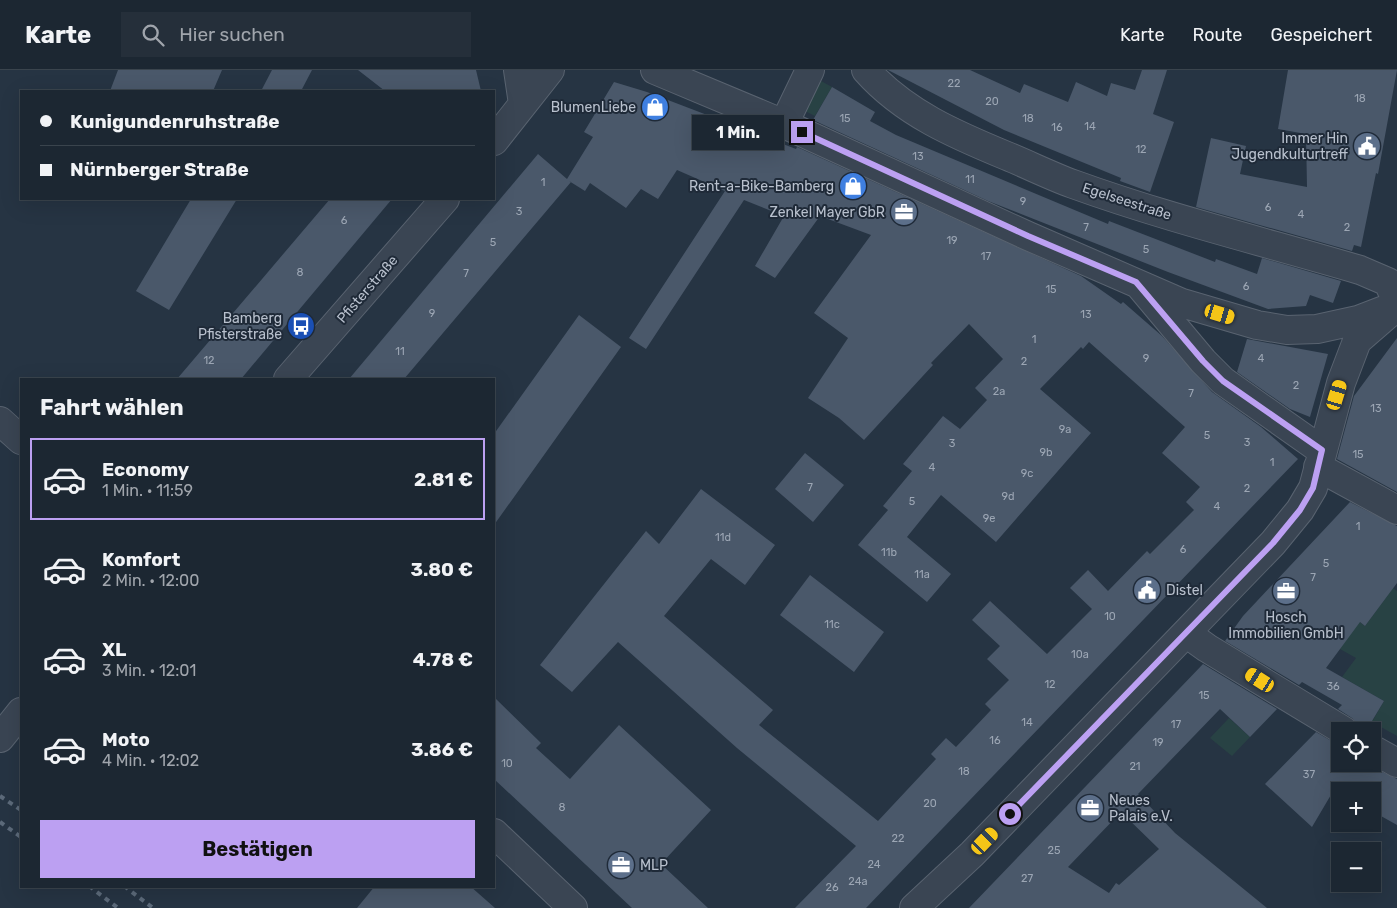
<!DOCTYPE html>
<html lang="de">
<head>
<meta charset="utf-8">
<style>
  body { margin:0; font-family:Rubik,sans-serif; background:#252f3a; color:#f1f3f6; height:100vh; display:flex; flex-direction:column; font-size:19px; white-space:nowrap }
  * { box-sizing:border-box; margin:0 }
  p { font-size:16px; color:#a0a5ac }
  .icon { flex:none; width:28px; height:28px; fill:none; stroke:currentColor; stroke-width:2; stroke-linecap:round; stroke-linejoin:round }
  .map { position:relative; flex:1; overflow:hidden }
  .panel { position:absolute; left:20px; top:308px; width:475px; height:510px; display:flex; flex-direction:column; background:#1c2732; border-radius:0px; box-shadow:0 5px 20px #0002,0 0 0 1px #3a444d }
  .panel>* { flex:none }
  .hud { position:absolute; left:20px; top:20px; width:475px; height:110px; border-radius:0px; box-shadow:0 5px 20px #0002,0 0 0 1px #3a444d; display:grid; align-content:center; height:110px; padding:0 20px; background:#1c2732 }
  .fabs { position:absolute; left:1331px; top:652px; display:grid; gap:10px }
  .fabs a { display:grid; place-items:center; width:50px; height:50px; border-radius:0px; background:#1c2732; box-shadow:0 5px 20px #0002,0 0 0 1px #3a444d; font-size:25px }
  .end { position:absolute; width:22px; height:22px; margin:-11px; border:6px solid #bca0f2; background:#111; box-shadow:0 0 0 2px #111 }
  .from { border-radius:50% }
  .bubble { position:absolute; height:35px; border-radius:0px; background:#1c2732; box-shadow:0 5px 20px #0002,0 0 0 1px #3a444d; font-size:16px; font-weight:700; line-height:35px; text-align:center }
  .car { position:absolute; width:15px; height:30px; margin:-15px -8px; border-radius:6px; box-shadow:0 0 4px 1px #0007; background:linear-gradient(#f5c518 24%,#345 0 40%,#f5c518 0 76%,#345 0 86%,#f5c518 0) }
  .hud b { display:flex; align-items:center; gap:18px; height:48px; font-size:19px }
  .hud b+b { border-top:1px solid #3a444d }
  .hud i { width:12px; height:12px; background:#f1f3f6 }
  ul { padding:0; list-style:none }
  li { display:flex; align-items:center; gap:15px; height:82px; margin:0 10px 8px; padding:0 10px; border:2px solid transparent; border-radius:0px }
  li div { flex:1 }
  li b { display:block; font-size:19px }
  li em { font-style:normal; font-weight:700 }
  li.on { border-color:#bca0f2 }
  li>.icon { width:45px; height:45px; stroke-width:1.5 }
  h2 { padding:0 20px; font-size:22px; line-height:60px }
  .action { display:flex; gap:10px; margin-top:auto; padding:10px 20px }
  .action a { flex:1; height:58px; border-radius:0px; background:#bca0f2; color:#111; font-size:20px; font-weight:700; line-height:58px; text-align:center }
  header { display:flex; align-items:center; gap:30px; box-sizing:border-box; height:70px; padding:0 25px; background:#1c2732; border-bottom:1px solid #3a444d }
  header strong { font-size:24px }
  nav { display:flex; gap:28px; margin-inline-start:auto; font-size:18px }
  .search { width:350px; height:45px; background:#252f3a; display:flex; align-items:center; gap:12px; box-sizing:border-box; padding:0 18px; border-radius:0px; color:#a0a5ac; font-size:19px }
  .map>svg:first-child { display:block }
  .green { fill:#284244 }
  .building { fill:#4a586a; fill-rule:evenodd }
  .lines { fill:none; stroke-linecap:round; stroke-linejoin:round }
  .minor-casing { stroke:#596370; stroke-width:30 }
  .minor { stroke:#3a4553; stroke-width:28 }
  .rail { stroke:#5c6a7a; stroke-width:4; stroke-dasharray:5 5; stroke-linecap:butt }
  .route { stroke:#bca0f2; stroke-width:6 }
  .labels { text-anchor:middle; stroke-width:4; stroke-linejoin:round; paint-order:stroke }
  .number-label { font-size:11px; fill:#9ca6b4 }
  .poi-label { font-size:14px; fill:#b8c0cd; stroke:#1f2a38; text-anchor:end }
  .street-label { font-size:14px; fill:#b8c0cd; stroke:#1f2a38 }
</style>
</head>
<body>
<header>
<strong>Karte</strong>
<div class="search"><svg class="icon" aria-label="search" viewBox="0 0 24 24"><circle cx="10" cy="10" r="6"/><path d="M15 15l6 6"/></svg>Hier suchen</div>
<nav><a>Karte</a><a>Route</a><a>Gespeichert</a></nav>
</header>
<div class="map">
<svg width="1397" height="838" viewBox="0 0 1397 838">
  <rect width="100%" height="100%" fill="#263443"/>
  <path class="green" d="M 821,11 L 832,17 L 815,46 L 805,41 L 816,15 Z
    M 1393,518 L 1397,521 L 1397,666 L 1354,642 L 1356,639 L 1373,650 L 1384,631 L 1342,607 L 1356,588 L 1340,579 L 1345,541 L 1365,556 Z
    M 1229,648 L 1250,667 L 1232,686 L 1210,668 Z"/>
  <path class="building" d="M 118,0 L 222,0 L 213,21 L 110,21 Z
    M 272,0 L 312,0 L 301,21 L 261,21 Z
    M 358,0 L 476,0 L 481,21 L 385,21 Z
    M 888,0 L 970,0 L 1020,23 L 1024,14 L 1068,32 L 1076,12 L 1107,26 L 1111,13 L 1135,20 L 1142,0 L 1167,0 L 1153,44 L 1174,52 L 1150,122 L 1120,111 L 1121,108 L 1004,60 Z
    M 1288,0 L 1397,0 L 1378,104 L 1376,103 L 1361,177 L 1354,175 L 1352,181 L 1196,137 L 1211,68 L 1246,76 L 1240,104 L 1307,117 L 1306,64 L 1278,59 Z
    M 614,12 L 647,22 L 796,79 L 797,77 L 1081,206 L 1121,234 L 1123,232 L 1162,266 L 1212,322 L 1261,357 L 1298,389 L 866,838 L 795,838 L 856,776 L 737,678 L 618,572 L 572,622 L 540,595 L 646,461 L 659,474 L 701,419 L 775,475 L 745,515 L 711,489 L 664,546 L 773,640 L 759,655 L 878,751 L 936,689 L 931,684 L 946,668 L 956,677 L 991,640 L 985,634 L 1009,610 L 987,589 L 1000,576 L 972,550 L 990,531 L 1047,584 L 1092,539 L 1070,518 L 1088,500 L 1108,521 L 1147,481 L 1150,484 L 1194,440 L 1186,432 L 1200,417 L 1162,383 L 1185,357 L 1089,272 L 1083,279 L 1081,277 L 1040,319 L 1091,363 L 996,472 L 941,425 L 907,467 L 951,504 L 927,532 L 858,475 L 888,440 L 883,436 L 912,401 L 903,394 L 943,346 L 960,359 L 987,330 L 975,318 L 1003,289 L 969,254 L 931,293 L 933,295 L 864,370 L 839,348 L 808,328 L 848,268 L 814,243 L 871,165 L 820,146 L 775,208 L 755,196 L 784,146 L 744,130 L 646,279 L 629,268 L 725,121 L 677,100 L 658,129 L 641,119 L 626,138 L 590,113 L 585,121 L 569,111 L 571,112 L 404,309 L 349,309 L 538,84 L 567,109 L 593,67 L 584,62 Z
    M 832,17 L 875,42 L 870,51 L 896,65 L 1108,154 L 1109,151 L 1215,192 L 1216,189 L 1257,204 L 1262,188 L 1341,211 L 1333,233 L 1310,225 L 1306,236 L 1268,239 L 1168,202 L 988,131 L 813,50 Z
    M 191,129 L 237,129 L 169,240 L 136,221 Z
    M 330,129 L 392,129 L 241,309 L 177,309 Z
    M 579,245 L 621,277 L 494,455 L 494,364 Z
    M 1397,268 L 1397,422 L 1337,389 L 1354,326 Z
    M 1247,269 L 1328,284 L 1310,347 L 1290,339 L 1237,302 Z
    M 805,383 L 844,415 L 813,452 L 775,419 Z
    M 1350,432 L 1397,456 L 1397,513 L 1365,556 L 1360,552 L 1326,598 L 1384,631 L 1366,661 L 1360,661 L 1358,654 L 1352,648 L 1338,639 L 1342,635 L 1302,612 L 1299,615 L 1225,571 L 1243,546 Z
    M 810,505 L 884,562 L 854,602 L 780,545 Z
    M 1203,594 L 1277,639 L 1250,667 L 1220,639 L 1138,724 L 1175,763 L 1267,838 L 969,838 ZM 1121,742 L 1159,779 L 1119,815 L 1116,813 L 1109,823 L 1068,797 Z
    M 494,627 L 541,673 L 536,678 L 570,709 L 619,655 L 711,740 L 661,794 L 708,838 L 632,838 L 494,709 Z
    M 1316,662 L 1340,676 L 1340,694 L 1366,694 L 1397,709 L 1397,755 L 1372,741 L 1372,721 L 1340,722 L 1335,718 L 1312,757 L 1265,714 Z
    M 375,816 L 470,816 L 495,838 L 357,838 Z"/>
  <g class="lines">
    <g class="minor-casing">
      <path id="minor" d="M 518,0 L 523,34
        M 655,0 L 784,54 L 1028,166 L 1182,233 L 1257,255 L 1287,260 L 1317,259 L 1358,250 L 1397,235
        M 866,0 C 904,43 956,65 1007,86 C 1029,95 1051,106 1073,114 C 1167,148 1265,172 1360,200 L 1388,212 L 1397,232
        M 784,54 L 810,0
        M 494,71 L 550,0
        M 1141,217 L 1203,291 L 1223,311 L 1321,380
        M 288,309 L 445,129
        M 0,351 L 21,370
        M 1318,397 L 1397,440
        M 1186,563 L 1207,578 L 1344,661
        M 0,668 L 21,642
        M 1372,679 L 1397,693
        M 494,763 L 573,838
        M 914,838 L 972,784 L 1273,473 L 1300,440 L 1313,418 L 1341,313 L 1357,271 L 1387,245"/>
    </g>
    <use href="#minor" class="minor"/>
    <path class="rail" d="M 0,726 L 21,740
      M 0,752 L 21,767
      M 89,816 L 118,838
      M 124,816 L 153,838"/>
  </g>
  <g class="lines">
    <path class="route" d="M 802,62 L 1028,166 L 1136,212 L 1203,291 L 1223,311 L 1322,380 L 1313,418 L 1300,440 L 1273,473 L 1010,744"/>
  </g>
  <defs>
    <g id="shop-disc" transform="scale(1.4375)"><circle r="9.5" fill="#3f7fe0" stroke="#1f2a38"/><path d="M-5-2.5h2.3a2.7 3.5 0 0 1 5.4 0H5L5.5 6h-11ZM-1.5-2.5h3a1.5 2.3 0 0 0-3 0Z" fill="#fff"/></g>
    <g id="civic-disc" transform="scale(1.4375)"><circle r="9.5" fill="#5c6f8a" stroke="#1f2a38"/><path d="M-.6-6.5H3V-4.5H.6V-3L4-1V1h2V6H-6V1h2V-1L-.6-3ZM-1.2 2.5V6h2.4V2.5Z" fill="#fff"/></g>
    <g id="office-disc" transform="scale(1.4375)"><circle r="9.5" fill="#5c6f8a" stroke="#1f2a38"/><path d="M-6-3h4V-5.5h4V-3h4V5H-6ZM-1-4.5V-3h2v-1.5ZM-6 0V1H6V0Z" fill="#fff"/></g>
    <g id="bus-disc" transform="scale(1.4375)"><circle r="9.5" fill="#1a4fb4" stroke="#1f2a38"/><path d="M-5-6H5V4H4V6H2V4H-2V6H-4V4H-5ZM-3.5-4V0h7V-4ZM-3.5 1.2v1.5H-2V1.2ZM2 1.2v1.5H3.5V1.2Z" fill="#fff"/></g>
  </defs>
  <g fill-rule="evenodd">
    <use href="#shop-disc" x="655" y="37"/>
    <use href="#civic-disc" x="1367" y="76"/>
    <use href="#shop-disc" x="853" y="116"/>
    <use href="#office-disc" x="904" y="142"/>
    <use href="#bus-disc" x="301" y="256"/>
    <use href="#civic-disc" x="1147" y="520"/>
    <use href="#office-disc" x="1286" y="521"/>
    <use href="#office-disc" x="1090" y="738"/>
    <use href="#office-disc" x="621" y="795"/>
  </g>
  <g class="labels">
    <g class="number-label">
      <text x="954" y="17">22</text>
      <text x="1360" y="32">18</text>
      <text x="992" y="35">20</text>
      <text x="845" y="52">15</text>
      <text x="1028" y="52">18</text>
      <text x="1090" y="60">14</text>
      <text x="1057" y="61">16</text>
      <text x="1141" y="83">12</text>
      <text x="918" y="90">13</text>
      <text x="970" y="113">11</text>
      <text x="543" y="116">1</text>
      <text x="1023" y="135">9</text>
      <text x="1268" y="141">6</text>
      <text x="519" y="145">3</text>
      <text x="1301" y="148">4</text>
      <text x="344" y="154">6</text>
      <text x="1086" y="161">7</text>
      <text x="1347" y="161">2</text>
      <text x="952" y="174">19</text>
      <text x="493" y="176">5</text>
      <text x="1146" y="183">5</text>
      <text x="986" y="190">17</text>
      <text x="300" y="206">8</text>
      <text x="466" y="207">7</text>
      <text x="1246" y="220">6</text>
      <text x="1051" y="223">15</text>
      <text x="432" y="247">9</text>
      <text x="1086" y="248">13</text>
      <text x="1034" y="273">1</text>
      <text x="400" y="285">11</text>
      <text x="1146" y="292">9</text>
      <text x="1261" y="292">4</text>
      <text x="209" y="294">12</text>
      <text x="1024" y="295">2</text>
      <text x="1296" y="319">2</text>
      <text x="999" y="325">2a</text>
      <text x="1191" y="327">7</text>
      <text x="1376" y="342">13</text>
      <text x="1065" y="363">9a</text>
      <text x="1207" y="369">5</text>
      <text x="1247" y="376">3</text>
      <text x="952" y="377">3</text>
      <text x="1046" y="386">9b</text>
      <text x="1358" y="388">15</text>
      <text x="1272" y="396">1</text>
      <text x="932" y="401">4</text>
      <text x="1027" y="407">9c</text>
      <text x="810" y="421">7</text>
      <text x="1247" y="422">2</text>
      <text x="1008" y="430">9d</text>
      <text x="912" y="435">5</text>
      <text x="1217" y="440">4</text>
      <text x="989" y="452">9e</text>
      <text x="1358" y="460">1</text>
      <text x="723" y="471">11d</text>
      <text x="1183" y="483">6</text>
      <text x="889" y="486">11b</text>
      <text x="1326" y="497">5</text>
      <text x="922" y="508">11a</text>
      <text x="1313" y="511">7</text>
      <text x="1110" y="550">10</text>
      <text x="832" y="558">11c</text>
      <text x="1080" y="588">10a</text>
      <text x="1050" y="618">12</text>
      <text x="1333" y="620">36</text>
      <text x="1204" y="629">15</text>
      <text x="1027" y="656">14</text>
      <text x="1176" y="658">17</text>
      <text x="995" y="674">16</text>
      <text x="1158" y="676">19</text>
      <text x="507" y="697">10</text>
      <text x="1135" y="700">21</text>
      <text x="964" y="705">18</text>
      <text x="1309" y="708">37</text>
      <text x="930" y="737">20</text>
      <text x="562" y="741">8</text>
      <text x="898" y="772">22</text>
      <text x="1054" y="784">25</text>
      <text x="874" y="798">24</text>
      <text x="1027" y="812">27</text>
      <text x="858" y="815">24a</text>
      <text x="832" y="821">26</text>
    </g>
    <g class="poi-label">
      <text x="636" y="42">BlumenLiebe</text>
      <text x="1348" y="73">Immer Hin<tspan x="1348" dy="16">Jugendkulturtreff</tspan></text>
      <text x="834" y="121">Rent-a-Bike-Bamberg</text>
      <text x="885" y="147">Zenkel Mayer GbR</text>
      <text x="282" y="253">Bamberg<tspan x="282" dy="16">Pfisterstraße</tspan></text>
      <text x="1166" y="525" text-anchor="start">Distel</text>
      <text x="1286" y="552" text-anchor="middle">Hosch<tspan x="1286" dy="16">Immobilien GmbH</tspan></text>
      <text x="1109" y="735" text-anchor="start">Neues<tspan x="1109" dy="16">Palais e.V.</tspan></text>
      <text x="640" y="800" text-anchor="start">MLP</text>
    </g>
    <g class="street-label">
      <text transform="translate(1127 131) rotate(18)" y="5">Egelseestraße</text>
      <text transform="translate(367 219) rotate(-49)" y="5">Pfisterstraße</text>
    </g>
  </g>
</svg>
<div class="fabs">
<a><svg class="icon" aria-label="locate" viewBox="0 0 24 24"><circle cx="12" cy="12" r="6"/><path d="M12 2v4M12 18v4M2 12h4M18 12h4"/></svg></a>
<a>+</a>
<a>−</a>
</div>
<i class="end from" style="left:1010px;top:744px"></i>
<i class="end" style="left:802px;top:62px"></i>
<div class="bubble" style="left:692px;top:45px;width:92px">1 Min.</div>
<i class="car" style="left:1220px;top:244px;rotate:107deg"></i>
<i class="car" style="left:1337px;top:325px;rotate:17deg"></i>
<i class="car" style="left:1260px;top:610px;rotate:302deg"></i>
<i class="car" style="left:985px;top:771px;rotate:44deg"></i>
<div class="hud">
<b><i class="from"></i>Kunigundenruhstraße</b>
<b><i></i>Nürnberger Straße</b>
</div>
<section class="panel">
<h2>Fahrt wählen</h2>
<ul>
<li class="on"><svg class="icon" aria-label="car" viewBox="0 0 24 24"><path d="M5 17H2v-5l4-1 3-4h7l3 4 3 1v5h-3M9 17h6M6 11h13"/><circle cx="7" cy="17" r="2"/><circle cx="17" cy="17" r="2"/></svg><div><b>Economy</b><p>1 Min. · 11:59</p></div><em>2.81 €</em></li>
<li><svg class="icon" aria-label="car" viewBox="0 0 24 24"><path d="M5 17H2v-5l4-1 3-4h7l3 4 3 1v5h-3M9 17h6M6 11h13"/><circle cx="7" cy="17" r="2"/><circle cx="17" cy="17" r="2"/></svg><div><b>Komfort</b><p>2 Min. · 12:00</p></div><em>3.80 €</em></li>
<li><svg class="icon" aria-label="car" viewBox="0 0 24 24"><path d="M5 17H2v-5l4-1 3-4h7l3 4 3 1v5h-3M9 17h6M6 11h13"/><circle cx="7" cy="17" r="2"/><circle cx="17" cy="17" r="2"/></svg><div><b>XL</b><p>3 Min. · 12:01</p></div><em>4.78 €</em></li>
<li><svg class="icon" aria-label="car" viewBox="0 0 24 24"><path d="M5 17H2v-5l4-1 3-4h7l3 4 3 1v5h-3M9 17h6M6 11h13"/><circle cx="7" cy="17" r="2"/><circle cx="17" cy="17" r="2"/></svg><div><b>Moto</b><p>4 Min. · 12:02</p></div><em>3.86 €</em></li>
</ul>
<div class="action"><a>Bestätigen</a></div>
</section>
</div>
</body>
</html>
